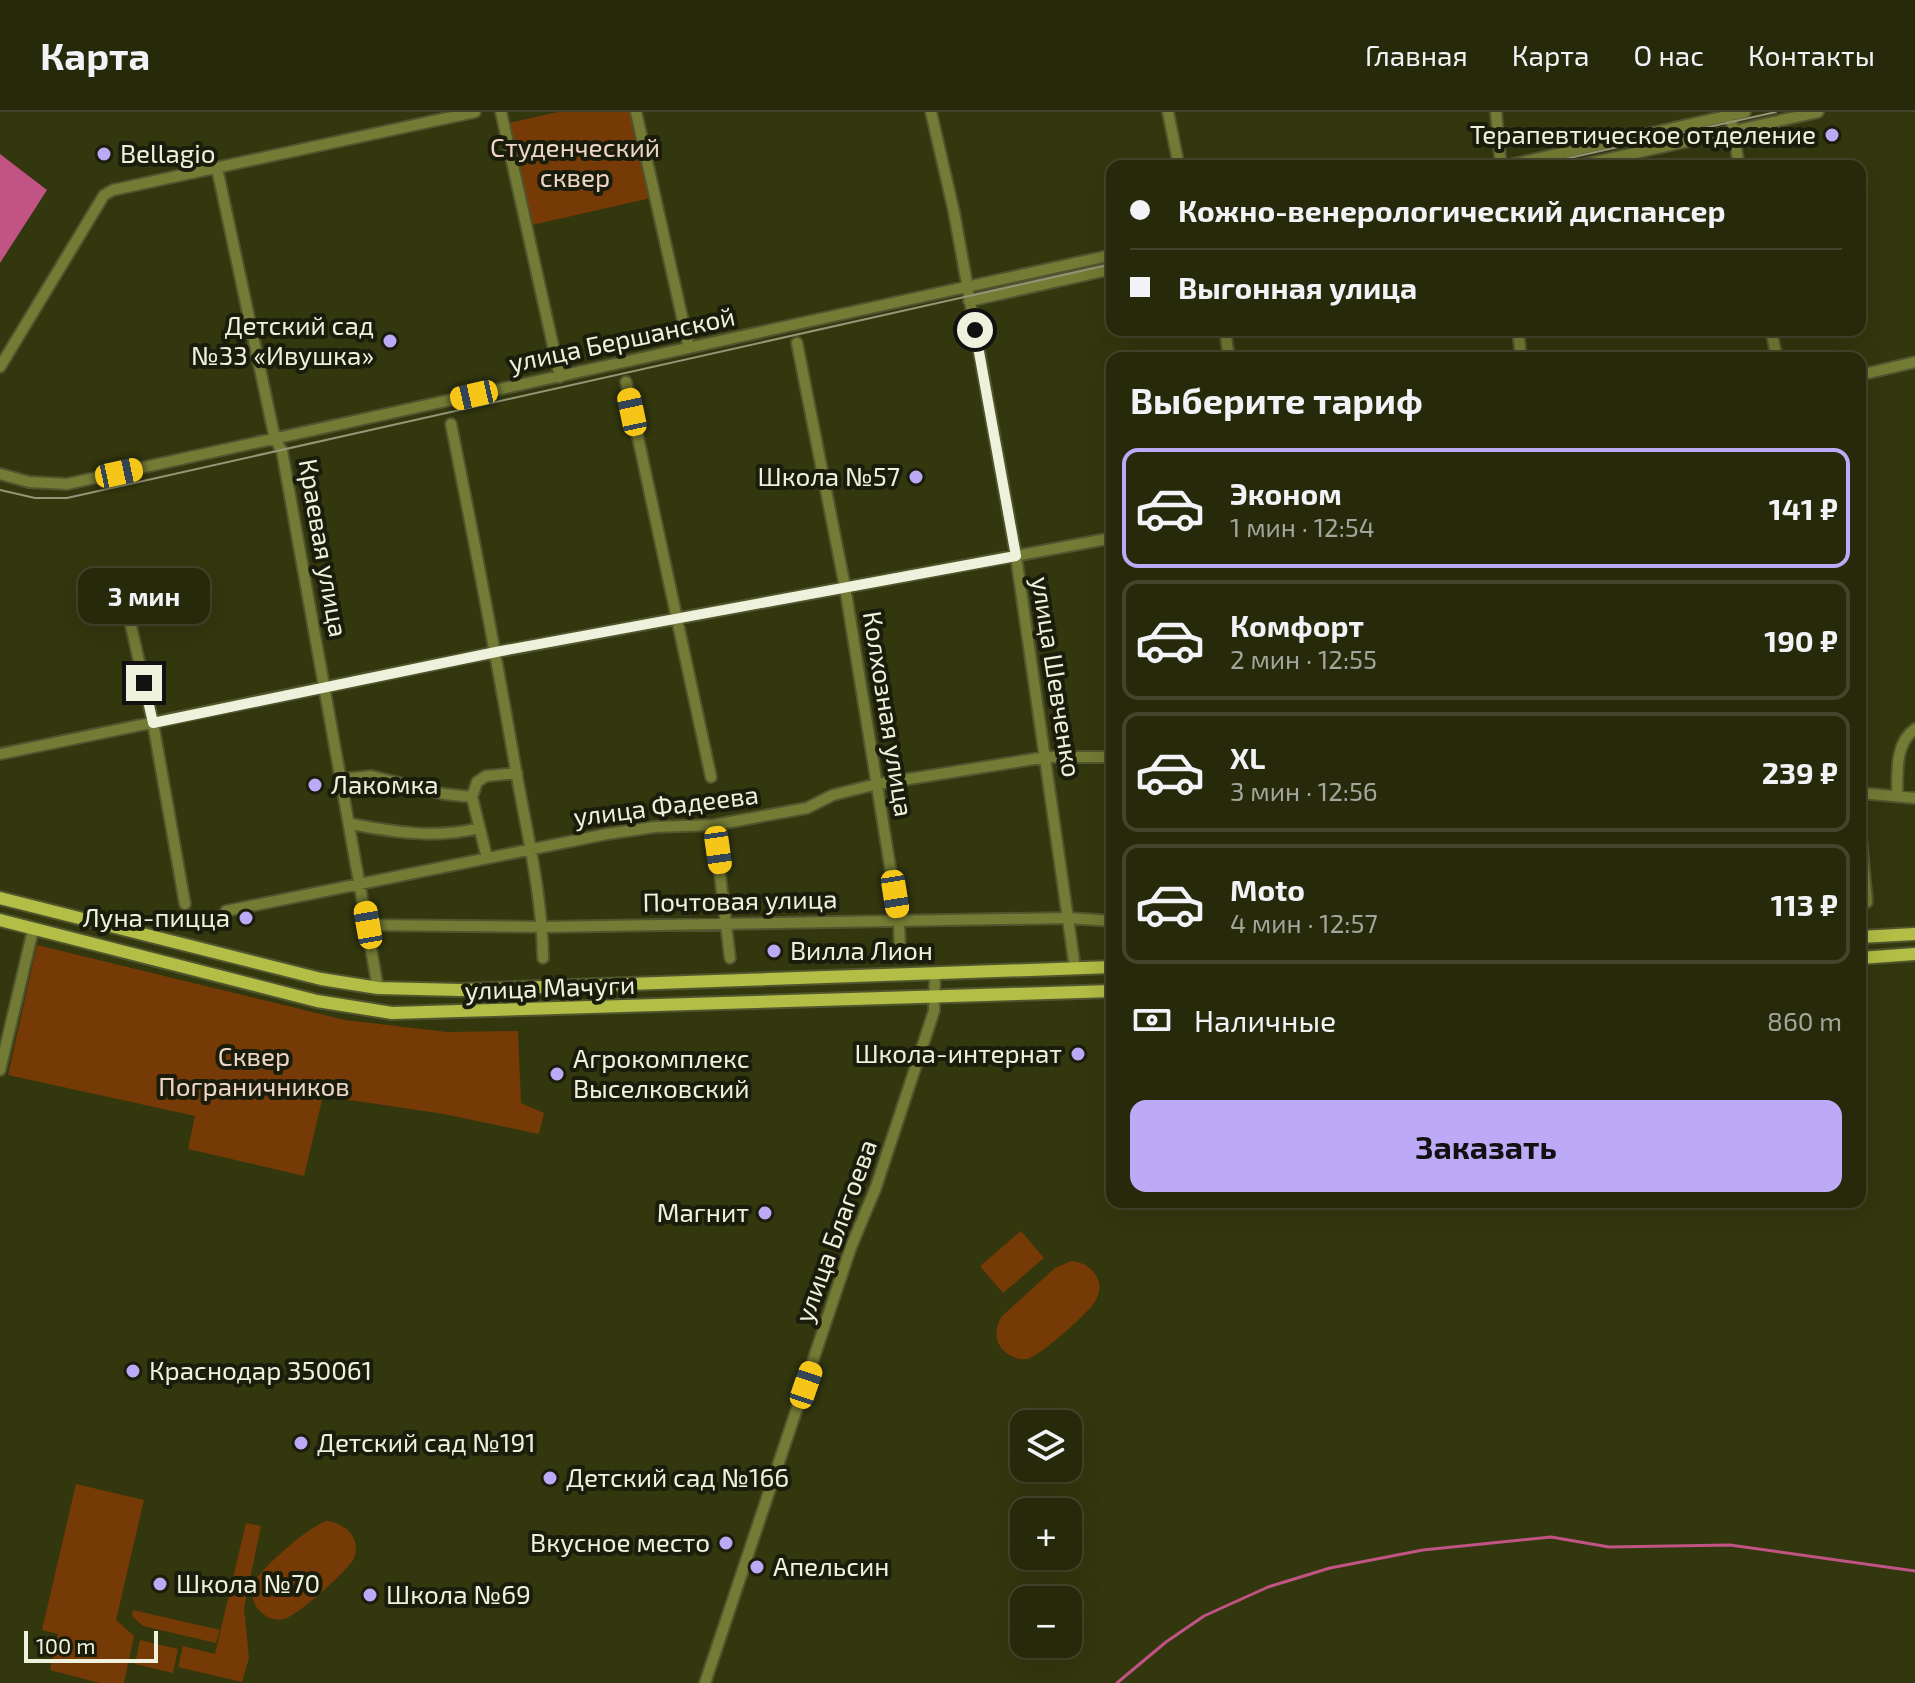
<!DOCTYPE html>
<html lang="ru">
<head>
<meta charset="utf-8">
<style>
  body { margin:0; font-family:"Exo 2",sans-serif; background:#2e3113; color:#f1f3f6; height:100vh; display:flex; flex-direction:column; font-size:30px; white-space:nowrap }
  * { box-sizing:border-box; margin:0 }
  p { font-size:26px; color:#a4a69c }
  .icon { flex:none; width:44px; height:44px; fill:none; stroke:currentColor; stroke-width:2; stroke-linecap:round; stroke-linejoin:round }
  .map { position:relative; flex:1; overflow:hidden }
  .drawer { position:absolute; left:1106px; top:240px; width:760px; height:856px; display:flex; flex-direction:column; background:#26290a; border-radius:16px; box-shadow:0 8px 32px #0002,0 0 0 2px #42452b }
  .drawer>* { flex:none }
  .hud { position:absolute; left:1106px; top:48px; width:760px; height:176px; border-radius:16px; box-shadow:0 8px 32px #0002,0 0 0 2px #42452b; display:grid; align-content:center; height:176px; padding:0 24px; background:#26290a }
  .tools { position:absolute; left:1010px; top:1298px; display:grid; gap:16px }
  .tools a { display:grid; place-items:center; width:72px; height:72px; border-radius:16px; background:#26290a; box-shadow:0 8px 32px #0002,0 0 0 2px #42452b; font-size:40px }
  .scale { position:absolute; left:24px; bottom:20px; width:134px; box-sizing:border-box; padding-left:8px; border:4px solid #eef1db; border-top:0; font-size:22px; line-height:28px; white-space:nowrap; color:#eef1db; -webkit-text-stroke:6px #1b1d0c; paint-order:stroke }
  .end { position:absolute; width:36px; height:36px; margin:-18px; border:10px solid #eef1db; background:#111; box-shadow:0 0 0 4px #111 }
  .from { border-radius:50% }
  .bubble { position:absolute; height:56px; border-radius:16px; background:#26290a; box-shadow:0 8px 32px #0002,0 0 0 2px #42452b; font-size:26px; font-weight:700; line-height:56px; text-align:center }
  .car { position:absolute; width:24px; height:48px; margin:-24px -12px; border-radius:10px; box-shadow:0 0 6px 2px #0007; background:linear-gradient(#f5c518 24%,#345 0 40%,#f5c518 0 76%,#345 0 86%,#f5c518 0) }
  .hud b { display:flex; align-items:center; gap:28px; height:76px; font-size:30px }
  .hud b+b { border-top:2px solid #42452b }
  .hud i { width:20px; height:20px; background:#f1f3f6 }
  ul { padding:0; list-style:none }
  li { display:flex; align-items:center; gap:24px; height:120px; margin:0 16px 12px; padding:0 8px; border:4px solid #42452b; border-radius:16px }
  li div { flex:1 }
  li b { display:block; font-size:30px }
  li em { font-style:normal; font-weight:700 }
  li.current { border-color:#bcaaf6 }
  li>.icon { width:72px; height:72px; stroke-width:1.5 }
  h2 { padding:0 24px; font-size:36px; line-height:96px }
  .pay { display:flex; align-items:center; gap:20px; height:88px; padding:0 24px; font-size:30px }
  .pay p { margin-inline-start:auto }
  .action { display:flex; gap:16px; margin-top:auto; padding:16px 24px }
  .action a { flex:1; height:92px; border-radius:16px; background:#bcaaf6; color:#111; font-size:32px; font-weight:700; line-height:92px; text-align:center }
  header { display:flex; align-items:center; gap:48px; box-sizing:border-box; height:112px; padding:0 40px; background:#26290a; border-bottom:2px solid #42452b }
  header strong { font-size:38px }
  nav { display:flex; gap:44px; margin-inline-start:auto; font-size:28px }
  .map>svg:first-child { display:block }
  .green { fill:#753a05 }
  .water { fill:#c25385 }
  .lines { fill:none; stroke-linecap:round; stroke-linejoin:round }
  .stream { stroke:#c25385; stroke-width:3 }
  .minor-casing { stroke:#51552f; stroke-width:14 }
  .major-casing { stroke:#51552f; stroke-width:16 }
  .minor { stroke:#737b34; stroke-width:10 }
  .major { stroke:#b2be45; stroke-width:12 }
  .tram { stroke:#939677; stroke-width:2 }
  .route { stroke:#eef1db; stroke-width:10 }
  .poi-dot { fill:#bcaaf6; stroke:#1b1d0c; stroke-width:3 }
  .labels { text-anchor:middle; stroke-width:8; stroke-linejoin:round; paint-order:stroke }
  .poi-label { font-size:26px; fill:#eef1db; stroke:#1b1d0c; text-anchor:start }
  .park-label { font-size:26px; fill:#efd5c5; stroke:#1b1d0c }
  .street-label { font-size:26px; fill:#eef1db; stroke:#1b1d0c }
</style>
</head>
<body>
<header>
<strong>Карта</strong>
<nav><a>Главная</a><a>Карта</a><a>О нас</a><a>Контакты</a></nav>
</header>
<div class="map">
<svg width="1915" height="1571" viewBox="0 0 1915 1571">
  <rect width="100%" height="100%" fill="#33370e"/>
  <path class="green" d="M 558,0 L 632,0 L 651,86 L 532,113 L 509,11 Z
    M 37,833 L 345,908 L 447,920 L 518,919 L 521,991 L 544,1001 L 539,1022 L 444,1002 L 323,984 L 304,1064 L 188,1037 L 195,1004 L 8,963 Z
    M 1021,1119 L 1044,1146 L 1003,1181 L 980,1154 Z
    M 1071,1149 C 1090,1150 1107,1168 1096,1188 C 1090,1200 1039,1245 1027,1247 C 1016,1248 1006,1243 1000,1234 C 994,1225 996,1215 1001,1205 L 1055,1156 Z
    M 76,1372 L 144,1388 L 116,1508 L 134,1524 L 124,1571 L 100,1571 L 50,1558 L 58,1522 L 42,1518 Z
    M 327,1409 C 346,1411 363,1428 353,1448 C 347,1459 296,1505 284,1507 C 275,1509 267,1506 261,1500 C 253,1493 250,1482 254,1472 C 259,1457 312,1412 327,1409 Z
    M 246,1411 L 261,1414 L 244,1496 L 249,1546 L 242,1570 L 178,1555 L 183,1534 L 215,1542 Z
    M 133,1498 L 220,1518 L 216,1531 L 143,1514 L 132,1504 Z
    M 140,1528 L 178,1537 L 173,1561 L 135,1552 Z"/>
  <path class="water" d="M 0,42 L 47,78 L 0,151 Z"/>
  <g class="lines">
    <path class="stream" d="M 1117,1571 L 1166,1530 L 1204,1504 L 1268,1475 L 1330,1456 L 1423,1438 L 1551,1425 L 1609,1435 L 1730,1433 L 1915,1459"/>
    <g class="minor-casing">
      <path id="minor" d="M 501,0 L 560,265
        M 636,0 L 689,236
        M 931,0 L 954,100 L 1016,444 L 1075,856
        M 1168,0 L 1179,54
        M 1496,0 L 1501,54
        M 1730,0 L 1739,54
        M 1505,54 L 1745,0
        M 1577,54 L 1818,0
        M 217,56 L 275,327 L 282,339 L 378,876
        M 969,189 L 1112,157
        M 1225,218 L 1229,246
        M 1518,218 L 1521,246
        M 1771,218 L 1777,246
        M 797,231 L 845,475 L 899,810 L 900,840
        M 0,255 L 104,83 L 113,78 L 475,0
        M 1860,263 L 1915,250
        M 626,270 L 711,665
        M 451,312 C 474,427 496,543 516,659 C 527,721 542,782 543,846
        M 0,362 L 29,370 L 67,372 L 1112,143
        M 122,474 L 153,611 L 185,792
        M 0,642 L 496,540 L 1112,426
        M 343,667 L 371,664 L 444,682 L 472,685 L 487,746
        M 1860,681 L 1915,686
        M 1897,684 C 1898,661 1894,632 1915,617
        M 472,685 L 477,670 L 486,664 L 517,661
        M 351,712 C 393,720 437,727 479,716
        M 714,713 L 730,846
        M 1860,716 L 1867,790
        M 226,799 L 607,722 L 654,715 L 714,713 L 807,696 L 833,683 L 877,672 L 1047,645 L 1112,645
        M 368,813 L 543,815 L 1069,806 L 1112,809
        M 0,958 L 33,818
        M 705,1571 L 851,1135 L 876,1075 L 934,899 L 935,862"/>
    </g>
    <g class="major-casing">
      <path id="major" d="M 0,786 L 321,867 L 378,876 L 460,878 L 1112,855
        M 0,808 L 317,889 L 392,901 L 1112,879
        M 1860,825 L 1915,822
        M 1860,846 L 1915,842"/>
    </g>
    <use href="#minor" class="minor"/>
    <use href="#major" class="major"/>
    <path class="tram" d="M 1533,54 L 1776,0
      M 0,378 L 35,386 L 67,386 L 1112,152"/>
  </g>
  <g class="lines">
    <path class="route" d="M 144,571 L 153,611 L 496,540 L 1016,444 L 975,218"/>
  </g>
  <g class="poi-dot">
    <circle cx="1832" cy="23" r="8"/>
    <circle cx="104" cy="42" r="8"/>
    <circle cx="390" cy="229" r="8"/>
    <circle cx="916" cy="365" r="8"/>
    <circle cx="315" cy="673" r="8"/>
    <circle cx="246" cy="806" r="8"/>
    <circle cx="774" cy="839" r="8"/>
    <circle cx="1078" cy="942" r="8"/>
    <circle cx="557" cy="962" r="8"/>
    <circle cx="765" cy="1101" r="8"/>
    <circle cx="133" cy="1259" r="8"/>
    <circle cx="301" cy="1331" r="8"/>
    <circle cx="550" cy="1366" r="8"/>
    <circle cx="726" cy="1431" r="8"/>
    <circle cx="757" cy="1455" r="8"/>
    <circle cx="160" cy="1472" r="8"/>
    <circle cx="370" cy="1483" r="8"/>
  </g>
  <g class="labels">
    <g class="poi-label">
      <text x="1816" y="32" text-anchor="end">Терапевтическое отделение</text>
      <text x="120" y="51">Bellagio</text>
      <text x="374" y="223" text-anchor="end">Детский сад<tspan x="374" dy="30">№33 «Ивушка»</tspan></text>
      <text x="900" y="374" text-anchor="end">Школа №57</text>
      <text x="331" y="682">Лакомка</text>
      <text x="230" y="815" text-anchor="end">Луна-пицца</text>
      <text x="790" y="848">Вилла Лион</text>
      <text x="1062" y="951" text-anchor="end">Школа-интернат</text>
      <text x="573" y="956">Агрокомплекс<tspan x="573" dy="30">Выселковский</tspan></text>
      <text x="749" y="1110" text-anchor="end">Магнит</text>
      <text x="149" y="1268">Краснодар 350061</text>
      <text x="317" y="1340">Детский сад №191</text>
      <text x="566" y="1375">Детский сад №166</text>
      <text x="710" y="1440" text-anchor="end">Вкусное место</text>
      <text x="773" y="1464">Апельсин</text>
      <text x="176" y="1481">Школа №70</text>
      <text x="386" y="1492">Школа №69</text>
    </g>
    <g class="park-label">
      <text x="575" y="45">Студенческий<tspan x="575" dy="30">сквер</tspan></text>
      <text x="254" y="954">Сквер<tspan x="254" dy="30">Пограничников</tspan></text>
    </g>
    <g class="street-label">
      <text transform="translate(622 228) rotate(-12)" y="9">улица Бершанской</text>
      <text transform="translate(323 436) rotate(80)" y="9">Краевая улица</text>
      <text transform="translate(1056 565) rotate(81)" y="9">улица Шевченко</text>
      <text transform="translate(888 602) rotate(81)" y="9">Колхозная улица</text>
      <text transform="translate(666 694) rotate(-7)" y="9">улица Фадеева</text>
      <text transform="translate(740 789) rotate(-1)" y="9">Почтовая улица</text>
      <text transform="translate(550 876) rotate(-2)" y="9">улица Мачуги</text>
      <text transform="translate(836 1119) rotate(-70)" y="9">улица Благоева</text>
    </g>
  </g>
</svg>
<div class="tools">
<a><svg class="icon" aria-label="layers" viewBox="0 0 24 24"><path d="M12 4l9 5-9 5-9-5zM3 14l9 5 9-5"/></svg></a>
<a>+</a>
<a>−</a>
</div>
<div class="scale">100 m</div>
<i class="end from" style="left:975px;top:218px"></i>
<i class="end" style="left:144px;top:571px"></i>
<div class="bubble" style="left:78px;top:456px;width:132px">3 мин</div>
<i class="car" style="left:474px;top:283px;rotate:257deg"></i>
<i class="car" style="left:632px;top:300px;rotate:348deg"></i>
<i class="car" style="left:119px;top:361px;rotate:78deg"></i>
<i class="car" style="left:718px;top:738px;rotate:172deg"></i>
<i class="car" style="left:895px;top:782px;rotate:171deg"></i>
<i class="car" style="left:368px;top:813px;rotate:350deg"></i>
<i class="car" style="left:806px;top:1273px;rotate:19deg"></i>
<div class="hud">
<b><i class="from"></i>Кожно-венерологический диспансер</b>
<b><i></i>Выгонная улица</b>
</div>
<section class="drawer">
<h2>Выберите тариф</h2>
<ul>
<li class="current"><svg class="icon" aria-label="car" viewBox="0 0 24 24"><path d="M5 17H2v-5l4-1 3-4h7l3 4 3 1v5h-3M9 17h6M6 11h13"/><circle cx="7" cy="17" r="2"/><circle cx="17" cy="17" r="2"/></svg><div><b>Эконом</b><p>1 мин · 12:54</p></div><em>141 ₽</em></li>
<li><svg class="icon" aria-label="car" viewBox="0 0 24 24"><path d="M5 17H2v-5l4-1 3-4h7l3 4 3 1v5h-3M9 17h6M6 11h13"/><circle cx="7" cy="17" r="2"/><circle cx="17" cy="17" r="2"/></svg><div><b>Комфорт</b><p>2 мин · 12:55</p></div><em>190 ₽</em></li>
<li><svg class="icon" aria-label="car" viewBox="0 0 24 24"><path d="M5 17H2v-5l4-1 3-4h7l3 4 3 1v5h-3M9 17h6M6 11h13"/><circle cx="7" cy="17" r="2"/><circle cx="17" cy="17" r="2"/></svg><div><b>XL</b><p>3 мин · 12:56</p></div><em>239 ₽</em></li>
<li><svg class="icon" aria-label="car" viewBox="0 0 24 24"><path d="M5 17H2v-5l4-1 3-4h7l3 4 3 1v5h-3M9 17h6M6 11h13"/><circle cx="7" cy="17" r="2"/><circle cx="17" cy="17" r="2"/></svg><div><b>Moto</b><p>4 мин · 12:57</p></div><em>113 ₽</em></li>
</ul>
<div class="pay"><svg class="icon" aria-label="cash" viewBox="0 0 24 24"><path d="M3 7h18v10H3z"/><circle cx="12" cy="12" r="2"/></svg>Наличные<p>860 m</p></div>
<div class="action"><a>Заказать</a></div>
</section>
</div>
</body>
</html>
